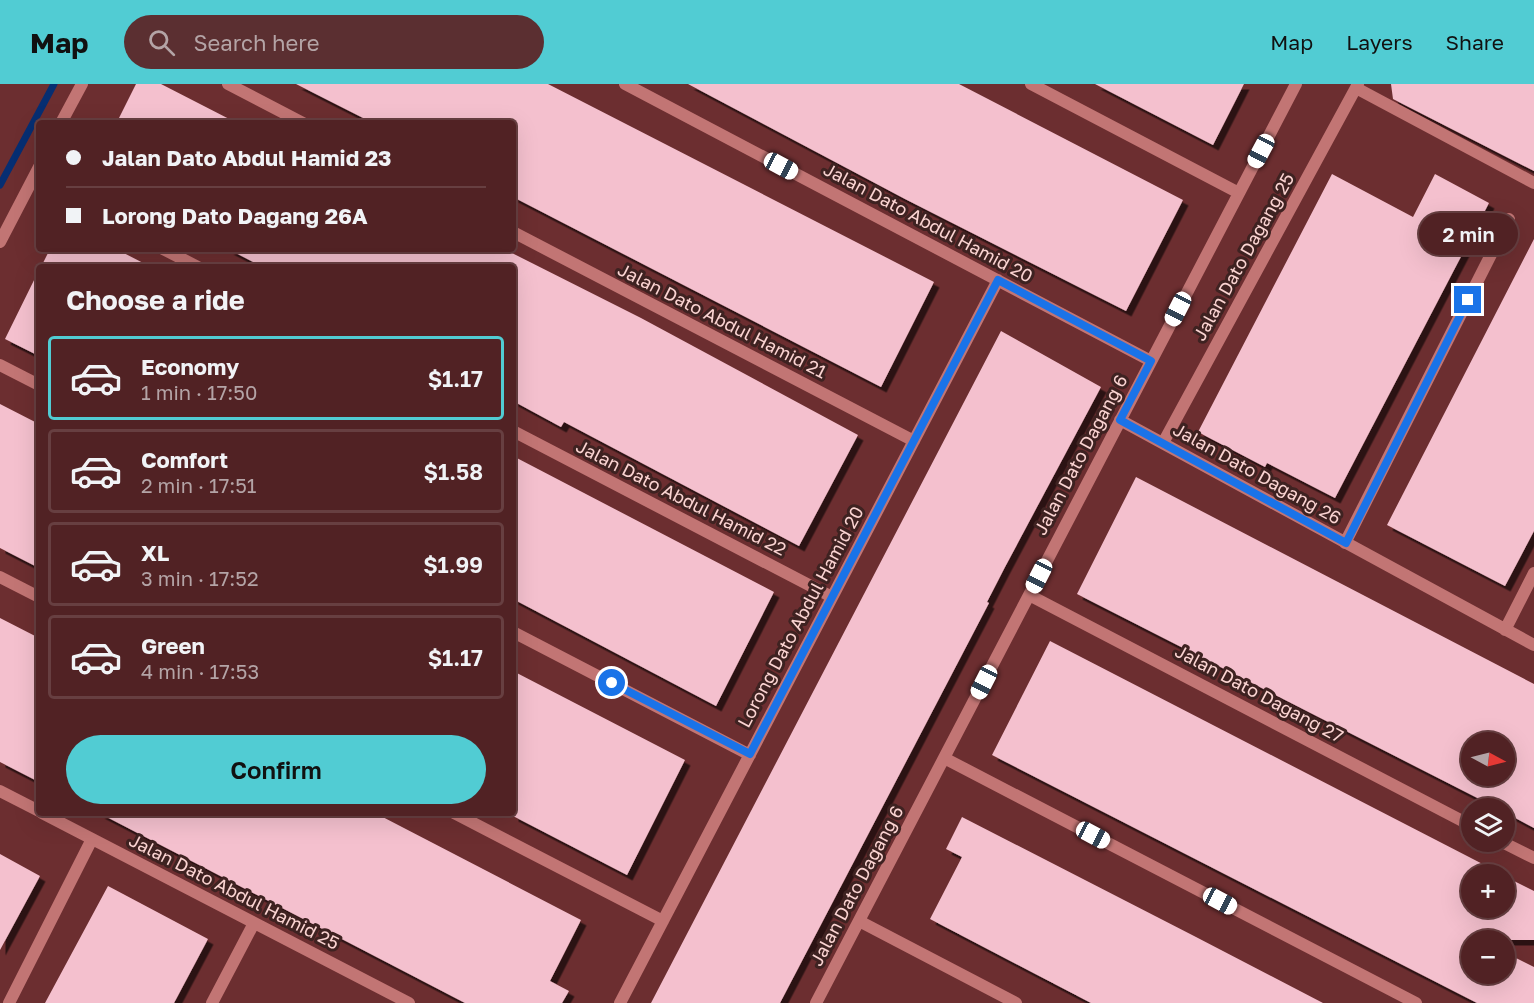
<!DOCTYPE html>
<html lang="en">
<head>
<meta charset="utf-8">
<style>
  body { margin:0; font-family:"Golos Text",sans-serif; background:#5b2f31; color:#f1f3f6; height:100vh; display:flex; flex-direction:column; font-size:22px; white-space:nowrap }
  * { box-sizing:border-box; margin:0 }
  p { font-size:20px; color:#b4a4a6 }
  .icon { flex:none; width:33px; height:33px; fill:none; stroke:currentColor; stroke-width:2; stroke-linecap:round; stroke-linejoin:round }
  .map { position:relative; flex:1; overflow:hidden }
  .details { position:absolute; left:36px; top:180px; width:480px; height:552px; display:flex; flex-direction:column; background:#512224; border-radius:6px; box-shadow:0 6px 24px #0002,0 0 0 2px #673f41 }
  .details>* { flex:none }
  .top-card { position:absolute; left:36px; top:36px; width:480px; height:132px; border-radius:6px; box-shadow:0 6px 24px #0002,0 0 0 2px #673f41; display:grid; align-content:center; height:132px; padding:0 30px; background:#512224 }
  .needle { width:39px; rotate:97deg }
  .controls { position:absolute; left:1461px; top:648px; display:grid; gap:12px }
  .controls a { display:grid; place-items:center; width:54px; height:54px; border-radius:50%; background:#512224; box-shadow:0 6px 24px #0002,0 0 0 2px #673f41; font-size:30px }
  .end { position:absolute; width:27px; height:27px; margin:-14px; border:8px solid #1a73e8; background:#fff; box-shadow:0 0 0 3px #fff }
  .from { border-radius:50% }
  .bubble { position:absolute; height:42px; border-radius:21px; background:#512224; box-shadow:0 6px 24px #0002,0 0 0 2px #673f41; font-size:20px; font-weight:600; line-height:42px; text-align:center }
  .car { position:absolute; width:18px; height:36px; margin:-18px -9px; border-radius:8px; box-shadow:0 0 4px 2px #0007; background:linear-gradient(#fff 24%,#345 0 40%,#fff 0 76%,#345 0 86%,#fff 0) }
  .top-card b { display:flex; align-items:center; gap:21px; height:57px; font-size:22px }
  .top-card b+b { border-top:2px solid #673f41 }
  .top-card i { width:15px; height:15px; background:#f1f3f6 }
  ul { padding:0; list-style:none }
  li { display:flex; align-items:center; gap:18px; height:84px; margin:0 12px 9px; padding:0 18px; border:3px solid #673f41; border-radius:6px }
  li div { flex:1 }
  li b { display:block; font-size:22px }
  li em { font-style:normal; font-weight:600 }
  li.current { border-color:#51ccd3 }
  li>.icon { width:54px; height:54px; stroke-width:1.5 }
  h2 { padding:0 30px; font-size:27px; line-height:72px }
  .button { display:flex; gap:12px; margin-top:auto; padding:12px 30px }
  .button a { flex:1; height:69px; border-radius:36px; background:#51ccd3; color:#111; font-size:24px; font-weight:600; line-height:69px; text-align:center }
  header { display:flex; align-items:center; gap:36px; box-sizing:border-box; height:84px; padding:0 30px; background:#51ccd3; color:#111 }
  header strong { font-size:28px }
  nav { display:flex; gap:33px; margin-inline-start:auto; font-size:21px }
  .search { width:420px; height:54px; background:#5b2f31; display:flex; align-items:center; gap:15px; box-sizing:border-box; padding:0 21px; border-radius:33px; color:#b4a4a6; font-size:22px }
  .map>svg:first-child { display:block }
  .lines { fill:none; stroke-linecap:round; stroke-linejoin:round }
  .stream { stroke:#062e72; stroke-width:7 }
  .building { fill:#f4c0ce; fill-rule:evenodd; filter:url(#shadow) }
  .minor { stroke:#c27574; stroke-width:12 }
  .route { stroke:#1a73e8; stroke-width:8 }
  .labels { text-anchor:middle; stroke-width:6; stroke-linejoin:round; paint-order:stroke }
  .street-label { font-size:18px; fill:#fbd4d2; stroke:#3e2221 }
</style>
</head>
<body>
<header>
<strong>Map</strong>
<div class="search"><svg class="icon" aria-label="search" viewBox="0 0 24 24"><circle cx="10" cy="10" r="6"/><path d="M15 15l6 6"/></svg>Search here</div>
<nav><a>Map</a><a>Layers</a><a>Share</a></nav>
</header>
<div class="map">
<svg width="1534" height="919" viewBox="0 0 1534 919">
  <defs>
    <filter id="shadow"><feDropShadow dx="5.5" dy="5.5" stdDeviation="0" flood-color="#0009"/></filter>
  </defs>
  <rect width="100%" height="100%" fill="#6c2e30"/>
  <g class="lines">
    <path class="stream" d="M 0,101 L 54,0"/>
  </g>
  <path class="building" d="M 136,0 L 161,0 L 237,39 L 129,39 L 119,34 Z
    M 296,0 L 548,0 L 934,198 L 881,303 L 513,113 L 513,39 L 373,39 Z
    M 688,0 L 959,0 L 1183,116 L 1126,227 L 905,115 Z
    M 1095,0 L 1244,0 L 1213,61 Z
    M 1391,0 L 1534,0 L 1534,87 L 1393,15 Z
    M 1332,90 L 1413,133 L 1435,90 L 1489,119 L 1335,414 L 1267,379 L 1265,383 L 1198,348 Z
    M 1534,155 L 1534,447 L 1505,502 L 1387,441 Z
    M 50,165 L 116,165 L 151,183 L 41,183 Z
    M 228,165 L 504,165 L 641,234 L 858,351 L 799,462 L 564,338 L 561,343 L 513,317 L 513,183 L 263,183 Z
    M 39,186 L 39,272 L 5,255 Z
    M 1001,247 L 1101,303 L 1005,483 L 987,518 L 989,519 L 780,919 L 651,919 Z
    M 0,320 L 39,340 L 39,484 L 0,464 Z
    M 513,372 L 774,508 L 716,622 L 513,515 Z
    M 1136,393 L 1534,600 L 1534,744 L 1504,728 L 1504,724 L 1497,724 L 1077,510 ZM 1472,658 L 1504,658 L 1504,692 L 1472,692 Z
    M 0,534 L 39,554 L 39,698 L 0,678 Z
    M 1050,557 L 1502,790 L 1472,790 L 1472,824 L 1504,824 L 1504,792 L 1534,807 L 1534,856 L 1472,856 L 1472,890 L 1504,890 L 1504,868 L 1534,883 L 1534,919 L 1477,919 L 992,671 Z
    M 513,587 L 685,676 L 627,791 L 513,732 Z
    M 99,729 L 375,729 L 581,836 L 550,897 L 569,907 L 562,919 L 465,919 Z
    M 962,733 L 1196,853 L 1323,919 L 1091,919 L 930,835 L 962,773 L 946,765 Z
    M 0,770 L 40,792 L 0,866 Z
    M 108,802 L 208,855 L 174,919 L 45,919 Z"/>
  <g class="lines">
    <path class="minor" d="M 228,0 L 303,39
      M 625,0 L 1151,277
      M 1031,0 L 1239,109
      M 1356,4 L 1534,99
      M 61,39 L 82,0
      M 513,148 L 914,357
      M 0,158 L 39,83
      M 163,165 L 198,183
      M 0,281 L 39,301
      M 1120,336 L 1534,561
      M 513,347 L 832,513
      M 1163,359 L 1358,0
      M 1345,459 L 1509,135
      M 0,493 L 39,513
      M 1029,511 L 1472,742
      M 1505,546 L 1534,489
      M 513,548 L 750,671
      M 944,674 L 1416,919
      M 0,707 L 39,727
      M 42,729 L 409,919
      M 454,729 L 663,837
      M 1502,758 L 1534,774
      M 859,837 L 1016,919
      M 9,919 L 92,755
      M 212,919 L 254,839
      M 620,919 L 998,196
      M 816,919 L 1296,0"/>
  </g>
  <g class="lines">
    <path class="route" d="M 612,599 L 750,670 L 998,196 L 1151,277 L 1120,336 L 1346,459 L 1468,216"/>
  </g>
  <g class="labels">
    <g class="street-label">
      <text transform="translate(928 139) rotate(28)" y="6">Jalan Dato Abdul Hamid 20</text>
      <text transform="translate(1244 173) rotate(-61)" y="6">Jalan Dato Dagang 25</text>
      <text transform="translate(722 237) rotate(27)" y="6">Jalan Dato Abdul Hamid 21</text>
      <text transform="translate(1081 371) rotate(-62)" y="6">Jalan Dato Dagang 6</text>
      <text transform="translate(1257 390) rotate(29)" y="6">Jalan Dato Dagang 26</text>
      <text transform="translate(681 414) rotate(27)" y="6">Jalan Dato Abdul Hamid 22</text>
      <text transform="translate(801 533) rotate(-62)" y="6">Lorong Dato Abdul Hamid 20</text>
      <text transform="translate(1259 610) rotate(28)" y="6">Jalan Dato Dagang 27</text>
      <text transform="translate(857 802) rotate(-62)" y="6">Jalan Dato Dagang 6</text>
      <text transform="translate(234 808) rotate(27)" y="6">Jalan Dato Abdul Hamid 25</text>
    </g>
  </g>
</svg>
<div class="controls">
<a><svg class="needle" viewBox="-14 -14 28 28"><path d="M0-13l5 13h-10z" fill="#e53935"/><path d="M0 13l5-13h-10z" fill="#b4a4a6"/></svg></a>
<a><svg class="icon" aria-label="layers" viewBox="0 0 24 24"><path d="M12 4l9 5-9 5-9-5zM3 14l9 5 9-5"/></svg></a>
<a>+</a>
<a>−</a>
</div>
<i class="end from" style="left:612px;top:599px"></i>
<i class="end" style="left:1468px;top:216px"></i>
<div class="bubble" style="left:1419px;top:129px;width:99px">2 min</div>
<i class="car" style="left:1261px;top:67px;rotate:208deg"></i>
<i class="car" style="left:781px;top:82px;rotate:118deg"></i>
<i class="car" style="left:1178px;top:225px;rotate:207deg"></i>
<i class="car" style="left:1039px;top:492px;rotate:207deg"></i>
<i class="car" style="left:984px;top:598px;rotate:207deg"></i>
<i class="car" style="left:1093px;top:751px;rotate:118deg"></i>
<i class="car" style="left:1220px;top:817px;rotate:118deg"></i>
<div class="top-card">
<b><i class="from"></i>Jalan Dato Abdul Hamid 23</b>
<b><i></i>Lorong Dato Dagang 26A</b>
</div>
<section class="details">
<h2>Choose a ride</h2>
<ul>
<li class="current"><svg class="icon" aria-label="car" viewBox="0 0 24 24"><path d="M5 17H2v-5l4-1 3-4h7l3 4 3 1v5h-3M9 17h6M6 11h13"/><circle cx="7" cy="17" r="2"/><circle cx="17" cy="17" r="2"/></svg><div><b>Economy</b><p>1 min · 17:50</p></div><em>$1.17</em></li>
<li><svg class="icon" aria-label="car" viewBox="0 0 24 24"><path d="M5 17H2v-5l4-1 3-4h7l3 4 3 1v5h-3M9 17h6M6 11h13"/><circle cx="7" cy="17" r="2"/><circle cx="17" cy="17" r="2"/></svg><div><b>Comfort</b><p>2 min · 17:51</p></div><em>$1.58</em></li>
<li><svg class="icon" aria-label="car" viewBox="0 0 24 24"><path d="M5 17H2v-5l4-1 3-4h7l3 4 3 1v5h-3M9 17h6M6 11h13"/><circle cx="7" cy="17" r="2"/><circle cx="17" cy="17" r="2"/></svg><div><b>XL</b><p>3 min · 17:52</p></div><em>$1.99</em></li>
<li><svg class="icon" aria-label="car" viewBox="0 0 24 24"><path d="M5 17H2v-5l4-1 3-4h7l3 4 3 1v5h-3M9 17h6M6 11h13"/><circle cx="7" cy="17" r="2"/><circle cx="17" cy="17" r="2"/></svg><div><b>Green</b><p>4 min · 17:53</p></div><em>$1.17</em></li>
</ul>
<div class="button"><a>Confirm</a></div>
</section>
</div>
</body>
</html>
